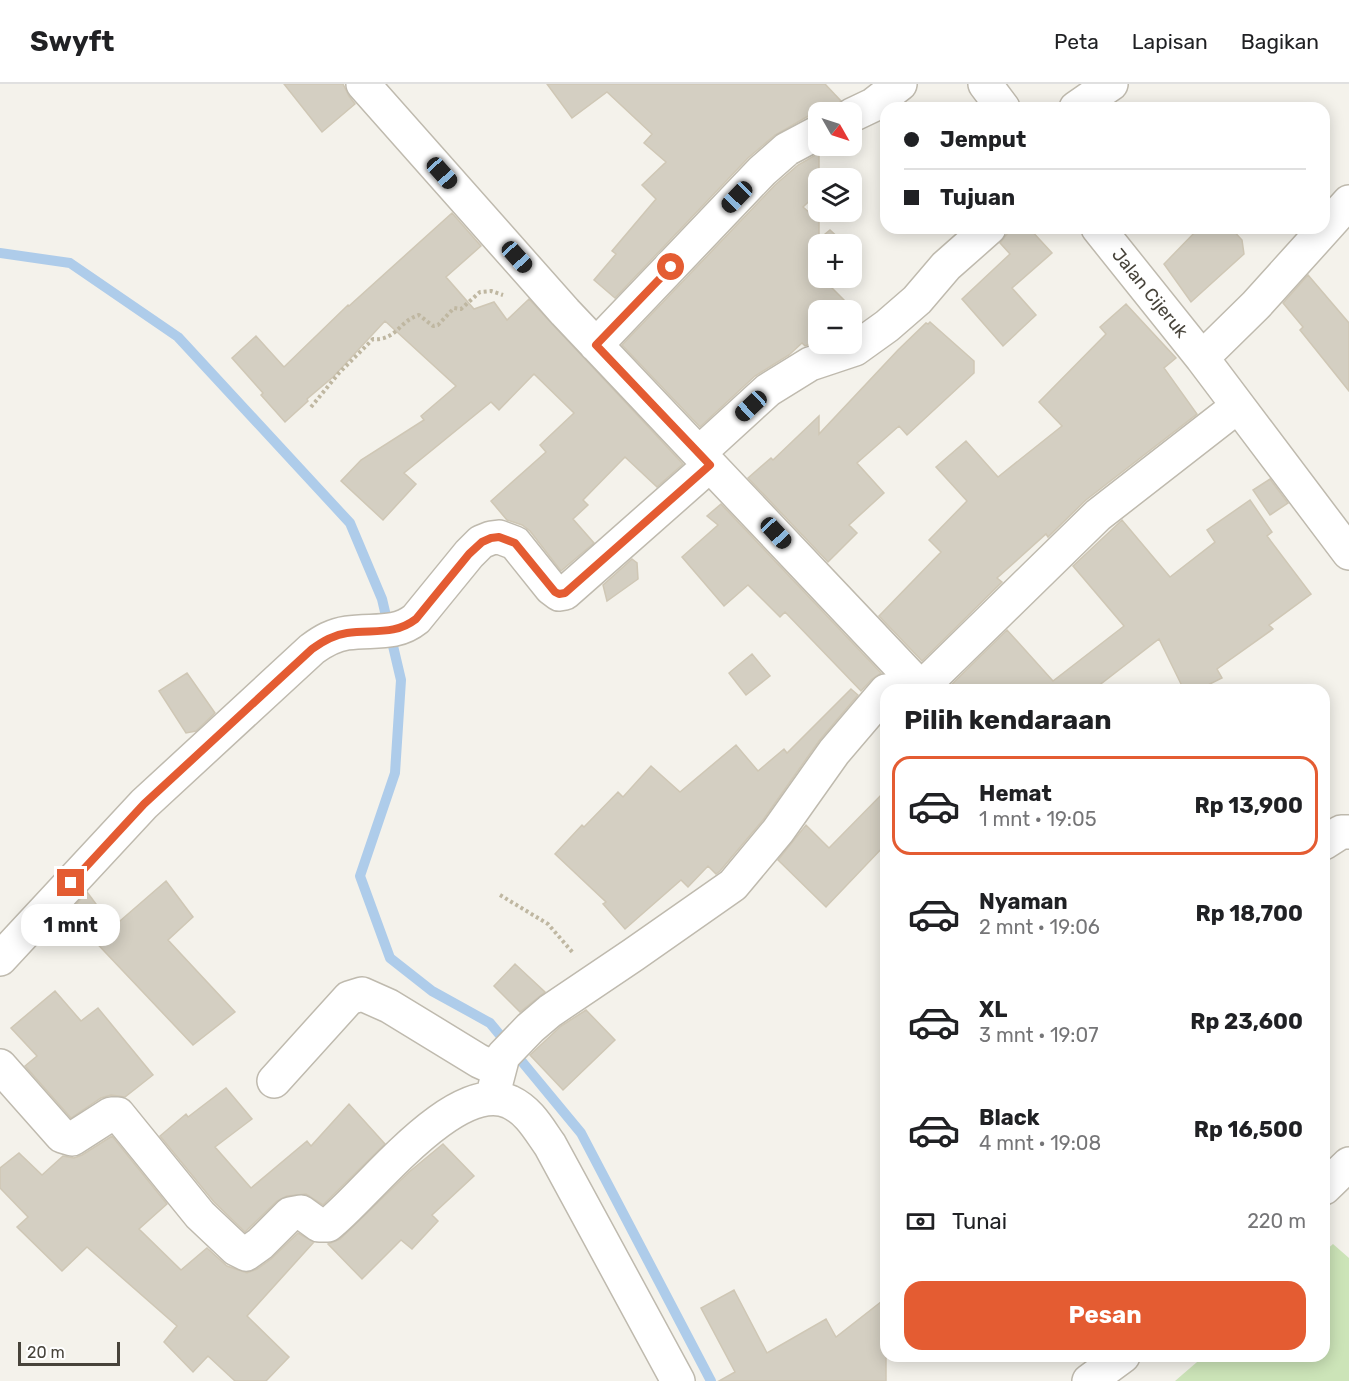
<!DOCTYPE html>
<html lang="id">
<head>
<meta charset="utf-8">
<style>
  body { margin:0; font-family:Rubik,sans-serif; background:#f6f6f6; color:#202124; height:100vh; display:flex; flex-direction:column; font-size:22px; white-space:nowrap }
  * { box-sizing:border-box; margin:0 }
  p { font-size:20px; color:#757577 }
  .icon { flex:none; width:33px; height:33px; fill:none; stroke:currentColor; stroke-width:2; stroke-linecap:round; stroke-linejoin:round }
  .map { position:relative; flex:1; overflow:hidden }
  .details { position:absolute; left:880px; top:600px; width:450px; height:678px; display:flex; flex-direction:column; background:#fff; border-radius:18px; box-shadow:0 3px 15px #0003 }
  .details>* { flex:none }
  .hud { position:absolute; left:880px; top:18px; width:450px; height:132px; border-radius:18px; box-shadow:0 3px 15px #0003; display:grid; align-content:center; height:132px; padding:0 24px; background:#fff }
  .needle { width:39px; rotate:129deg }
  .buttons { position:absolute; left:808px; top:18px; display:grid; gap:12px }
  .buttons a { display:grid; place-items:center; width:54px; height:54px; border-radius:12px; background:#fff; box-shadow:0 3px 15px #0003; font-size:30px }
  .scale { position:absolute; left:18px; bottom:15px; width:102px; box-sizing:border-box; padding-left:6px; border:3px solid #47433a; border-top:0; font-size:16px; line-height:21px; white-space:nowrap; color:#47433a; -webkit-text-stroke:4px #fff; paint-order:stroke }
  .end { position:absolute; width:27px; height:27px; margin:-14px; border:8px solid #e45c32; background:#fff; box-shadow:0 0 0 3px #fff }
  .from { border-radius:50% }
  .bubble { position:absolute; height:42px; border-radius:18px; background:#fff; box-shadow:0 3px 15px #0003; font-size:20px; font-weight:700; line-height:42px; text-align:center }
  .car { position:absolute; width:18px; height:36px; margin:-18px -9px; border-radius:8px; box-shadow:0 0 4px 2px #0007; background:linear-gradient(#222 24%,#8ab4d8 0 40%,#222 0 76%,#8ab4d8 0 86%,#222 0) }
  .hud b { display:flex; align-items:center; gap:21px; height:57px; font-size:22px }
  .hud b+b { border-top:2px solid #e0e0e0 }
  .hud i { width:15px; height:15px; background:#202124 }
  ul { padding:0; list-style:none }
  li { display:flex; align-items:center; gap:18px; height:99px; margin:0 12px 9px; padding:0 12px; border:3px solid transparent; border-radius:18px }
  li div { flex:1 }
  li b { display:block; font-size:22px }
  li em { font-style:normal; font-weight:700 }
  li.active { border-color:#e45c32 }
  li>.icon { width:54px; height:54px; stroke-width:1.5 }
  h2 { padding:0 24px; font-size:27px; line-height:72px }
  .pay { display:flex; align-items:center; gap:15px; height:66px; padding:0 24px; font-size:22px }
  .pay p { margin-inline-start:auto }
  .action { display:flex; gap:12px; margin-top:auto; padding:12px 24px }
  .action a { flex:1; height:69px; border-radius:18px; background:#e45c32; color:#fff; font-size:24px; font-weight:700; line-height:69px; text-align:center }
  header { display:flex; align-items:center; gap:36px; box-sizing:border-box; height:84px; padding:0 30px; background:#fff; border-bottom:2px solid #e0e0e0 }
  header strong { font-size:28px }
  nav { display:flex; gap:33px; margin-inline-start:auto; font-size:21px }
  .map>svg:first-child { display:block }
  .green { fill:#cce4b8 }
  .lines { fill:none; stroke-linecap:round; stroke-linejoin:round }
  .stream { stroke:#aeccea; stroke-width:10 }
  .building { fill:#d4cfc2; stroke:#cfc7b5; stroke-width:1.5 }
  .street-casing { stroke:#bfbaae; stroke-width:36 }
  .path { stroke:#bfb7a1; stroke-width:4; stroke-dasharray:3 3; stroke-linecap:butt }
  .street { stroke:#fff; stroke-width:33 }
  .route { stroke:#e45c32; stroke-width:8 }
  .labels { text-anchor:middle; stroke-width:4.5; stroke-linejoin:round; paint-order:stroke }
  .street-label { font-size:18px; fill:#47433a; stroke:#fff }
</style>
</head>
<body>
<header>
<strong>Swyft</strong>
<nav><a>Peta</a><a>Lapisan</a><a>Bagikan</a></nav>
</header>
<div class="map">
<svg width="1349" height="1297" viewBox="0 0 1349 1297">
  <rect width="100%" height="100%" fill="#f4f2eb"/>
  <path class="green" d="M 1333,1160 L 1349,1174 L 1349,1297 L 1175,1297 L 1204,1272 L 1324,1272 L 1325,1167 Z"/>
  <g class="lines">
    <path class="stream" d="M 0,169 L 70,179 L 178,253 L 350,439 L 382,515 L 401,596 L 395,689 L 360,792 L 390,874 L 432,907 L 490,939 L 581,1049 L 711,1297"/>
  </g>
  <path class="building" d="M 284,0 L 343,0 L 349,12 L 355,20 L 322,48 Z
    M 547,0 L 825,0 L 841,17 L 828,28 L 810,31 L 775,51 L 748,74 L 615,214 L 594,196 L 616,170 L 612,167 L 656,115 L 642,101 L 666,78 L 644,59 L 652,50 L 607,8 L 572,34 Z
    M 819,69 L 819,108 L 803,123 L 819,137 L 819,155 L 830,146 L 845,160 L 819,160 L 819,194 L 836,194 L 829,201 L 853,225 L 852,226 L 819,226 L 819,257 L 805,262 L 802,259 L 789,271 L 755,292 L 700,343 L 622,261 L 775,101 L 798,81 Z
    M 452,129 L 481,162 L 446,193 L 474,225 L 494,218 L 507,236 L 529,215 L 683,380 L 657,403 L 625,373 L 583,416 L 588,421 L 573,435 L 594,459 L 561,487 L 530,447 L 522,441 L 507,436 L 491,417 L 546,368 L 540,361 L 574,329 L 534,290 L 499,326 L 491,318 L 404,389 L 416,400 L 383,436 L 341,397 L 361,376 L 424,336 L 421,332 L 456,302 L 385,237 L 333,293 L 307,315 L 308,317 L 285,338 L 261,311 L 263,309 L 232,274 L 256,252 L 284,283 L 348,221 L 349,222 Z
    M 1007,144 L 1029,144 L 1052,169 L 1012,204 L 1036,231 L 1003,262 L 962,215 L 1010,170 L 1000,159 L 1007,150 Z
    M 1199,144 L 1231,144 L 1242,156 L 1244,170 L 1191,218 L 1164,180 Z
    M 1308,191 L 1349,239 L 1349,307 L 1300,246 L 1303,243 L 1283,219 Z
    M 1126,220 L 1176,274 L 1164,284 L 1197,330 L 1086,416 L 1048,453 L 1046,450 L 997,494 L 1002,498 L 922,577 L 879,532 L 941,468 L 929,456 L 967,417 L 936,383 L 966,357 L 998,393 L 1062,342 L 1039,318 L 1106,250 L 1100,243 Z
    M 930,238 L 974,277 L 974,289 L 907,351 L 899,342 L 857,379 L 884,409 L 849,441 L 857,449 L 828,478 L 748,394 L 771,374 L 773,376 L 819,332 L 819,350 L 898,266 L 926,239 L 928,240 Z
    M 1270,395 L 1288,419 L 1270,431 L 1253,406 Z
    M 1250,416 L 1272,448 L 1267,452 L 1311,510 L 1269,541 L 1273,545 L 1217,585 L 1222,594 L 1198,606 L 1184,606 L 1159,555 L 1093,606 L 946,606 L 1007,546 L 1053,597 L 1124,542 L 1073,482 L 1122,436 L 1170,493 L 1215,458 L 1207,446 Z
    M 721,420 L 881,589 L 872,595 L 861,607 L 785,528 L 780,533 L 748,501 L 724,522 L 682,473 L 718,441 L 707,432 Z
    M 632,475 L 637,479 L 638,495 L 607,517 L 603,501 Z
    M 752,570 L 770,592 L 746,611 L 729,589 Z
    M 187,589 L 215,629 L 196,647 L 186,649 L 159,607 Z
    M 851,605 L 858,611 L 819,657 L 763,736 L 720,787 L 716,790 L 708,782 L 688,803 L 681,796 L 625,845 L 603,820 L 606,818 L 555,770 L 582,741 L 584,743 L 618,708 L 623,713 L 651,682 L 680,708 L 736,661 L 758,687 L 784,665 L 787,669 Z
    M 886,706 L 886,760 L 826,823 L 778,776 L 806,741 L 829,764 Z
    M 166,797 L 193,833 L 168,856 L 235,928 L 193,961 L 87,849 L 74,859 L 60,838 L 87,808 L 113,843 Z
    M 515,880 L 545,908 L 520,928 L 494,902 Z
    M 55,907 L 81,937 L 98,924 L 153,991 L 125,1013 L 111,1011 L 101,1014 L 71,1034 L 25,982 L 37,972 L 11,944 Z
    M 586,926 L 615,956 L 563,1006 L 530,971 L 561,942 Z
    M 226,1004 L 252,1035 L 215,1063 L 251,1104 L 307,1057 L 311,1062 L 349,1020 L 385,1060 L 323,1121 L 306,1110 L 287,1112 L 277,1117 L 245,1148 L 214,1118 L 160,1052 L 186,1030 L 188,1033 Z
    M 112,1052 L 167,1120 L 139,1145 L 181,1186 L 207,1164 L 227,1182 L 247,1189 L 257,1185 L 271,1175 L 298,1149 L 314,1158 L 247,1232 L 289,1273 L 266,1297 L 235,1297 L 208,1272 L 193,1288 L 164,1258 L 177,1242 L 87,1163 L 62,1187 L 17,1143 L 28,1133 L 0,1104 L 0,1084 L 19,1069 L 42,1091 L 63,1072 L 74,1074 L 82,1071 Z
    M 443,1060 L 474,1092 L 432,1131 L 438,1137 L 412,1165 L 401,1156 L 362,1195 L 328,1160 L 340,1155 L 409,1088 Z
    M 734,1206 L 767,1269 L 826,1235 L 836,1253 L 886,1214 L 886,1297 L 719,1297 L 735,1288 L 701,1224 Z"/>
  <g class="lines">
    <g class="street-casing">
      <path id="street" d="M 363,0 L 565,228 L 923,606
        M 985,0 L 1003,24
        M 1076,24 L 1111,0
        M 852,31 L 873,21 L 900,0
        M 1098,144 L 1202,274 L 1349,469
        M 596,261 L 762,87 L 787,65 L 819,48
        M 1202,274 L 1256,221 L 1349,118
        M 699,369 L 768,306 L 810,280 L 855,265 L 887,242 L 917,216 L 946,182 L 989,144
        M 921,604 L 1098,431 L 1238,322
        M 1324,759 L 1341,748 L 1349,748
        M 0,875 L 144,720 L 312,565 C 323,557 333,551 347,549 C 372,545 395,552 416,535 L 469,470 L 481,458 L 491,454 L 499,453 L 515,459 L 551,504 L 559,510 L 565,509 L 710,381
        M 0,982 L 62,1052 L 72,1055 L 111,1030 L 118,1030 L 200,1131 L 236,1165 L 246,1170 L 260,1160 L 290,1130 L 301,1128 L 319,1141 L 328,1141 C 367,1111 454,993 510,1018 C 529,1027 538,1044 550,1061 L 678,1297
        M 274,997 L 349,914 L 362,910 L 389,922 L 479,977 L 499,986
        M 492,1014 L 503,972 L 530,944 L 550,927 L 633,871 L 733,801 L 778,747 L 834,668 L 886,607
        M 1324,1104 L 1349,1080
        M 1089,1297 L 1123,1272"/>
    </g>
    <path class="path" d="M 311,323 L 339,289 L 373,255 C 396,257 399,237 419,231 L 433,242 L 438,241 L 454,224 L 461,225 L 480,208 L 491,207 L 503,211
      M 500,811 L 548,840 L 574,870"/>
    <use href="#street" class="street"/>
  </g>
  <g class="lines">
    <path class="route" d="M 71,799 L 144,720 L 312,565 C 323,557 333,551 347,549 C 372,545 394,552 416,535 L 469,470 L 482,458 L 491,454 L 499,453 L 515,459 L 555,508 L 559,510 L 565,509 L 710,381 L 596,261 L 671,183"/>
  </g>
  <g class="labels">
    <g class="street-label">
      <text transform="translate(1150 209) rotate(51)" y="6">Jalan Cijeruk</text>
    </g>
  </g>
</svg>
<div class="buttons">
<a><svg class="needle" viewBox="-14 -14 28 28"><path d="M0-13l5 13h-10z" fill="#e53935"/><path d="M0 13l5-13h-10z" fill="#757577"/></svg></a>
<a><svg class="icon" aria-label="layers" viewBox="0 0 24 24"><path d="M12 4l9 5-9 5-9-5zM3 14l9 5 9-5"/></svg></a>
<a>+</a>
<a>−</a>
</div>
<div class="scale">20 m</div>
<i class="end from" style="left:671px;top:183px"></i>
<i class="end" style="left:71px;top:799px"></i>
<div class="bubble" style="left:21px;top:820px;width:99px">1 mnt</div>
<i class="car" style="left:442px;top:89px;rotate:138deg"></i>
<i class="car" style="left:737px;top:113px;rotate:224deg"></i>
<i class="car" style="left:517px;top:173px;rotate:138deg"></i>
<i class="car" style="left:751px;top:322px;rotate:227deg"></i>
<i class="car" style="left:776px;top:449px;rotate:137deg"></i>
<div class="hud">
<b><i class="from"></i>Jemput</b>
<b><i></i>Tujuan</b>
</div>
<section class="details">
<h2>Pilih kendaraan</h2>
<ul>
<li class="active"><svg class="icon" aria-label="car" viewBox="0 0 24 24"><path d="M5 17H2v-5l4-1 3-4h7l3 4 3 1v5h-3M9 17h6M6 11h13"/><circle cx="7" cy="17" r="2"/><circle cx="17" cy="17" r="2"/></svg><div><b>Hemat</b><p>1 mnt · 19:05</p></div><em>Rp 13,900</em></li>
<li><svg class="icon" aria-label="car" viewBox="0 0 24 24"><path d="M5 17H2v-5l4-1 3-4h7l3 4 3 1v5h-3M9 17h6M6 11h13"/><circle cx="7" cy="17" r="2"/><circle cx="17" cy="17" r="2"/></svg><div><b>Nyaman</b><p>2 mnt · 19:06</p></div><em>Rp 18,700</em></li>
<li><svg class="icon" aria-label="car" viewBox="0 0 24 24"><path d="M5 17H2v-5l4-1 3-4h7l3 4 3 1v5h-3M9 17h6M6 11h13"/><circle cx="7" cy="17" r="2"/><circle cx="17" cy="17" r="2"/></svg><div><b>XL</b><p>3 mnt · 19:07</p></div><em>Rp 23,600</em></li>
<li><svg class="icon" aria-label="car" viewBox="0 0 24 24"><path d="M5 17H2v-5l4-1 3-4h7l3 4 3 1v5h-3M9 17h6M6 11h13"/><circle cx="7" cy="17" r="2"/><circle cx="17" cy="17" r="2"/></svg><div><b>Black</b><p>4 mnt · 19:08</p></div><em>Rp 16,500</em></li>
</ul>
<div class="pay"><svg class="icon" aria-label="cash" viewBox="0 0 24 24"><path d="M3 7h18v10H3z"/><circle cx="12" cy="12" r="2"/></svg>Tunai<p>220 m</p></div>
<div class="action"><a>Pesan</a></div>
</section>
</div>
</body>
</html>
